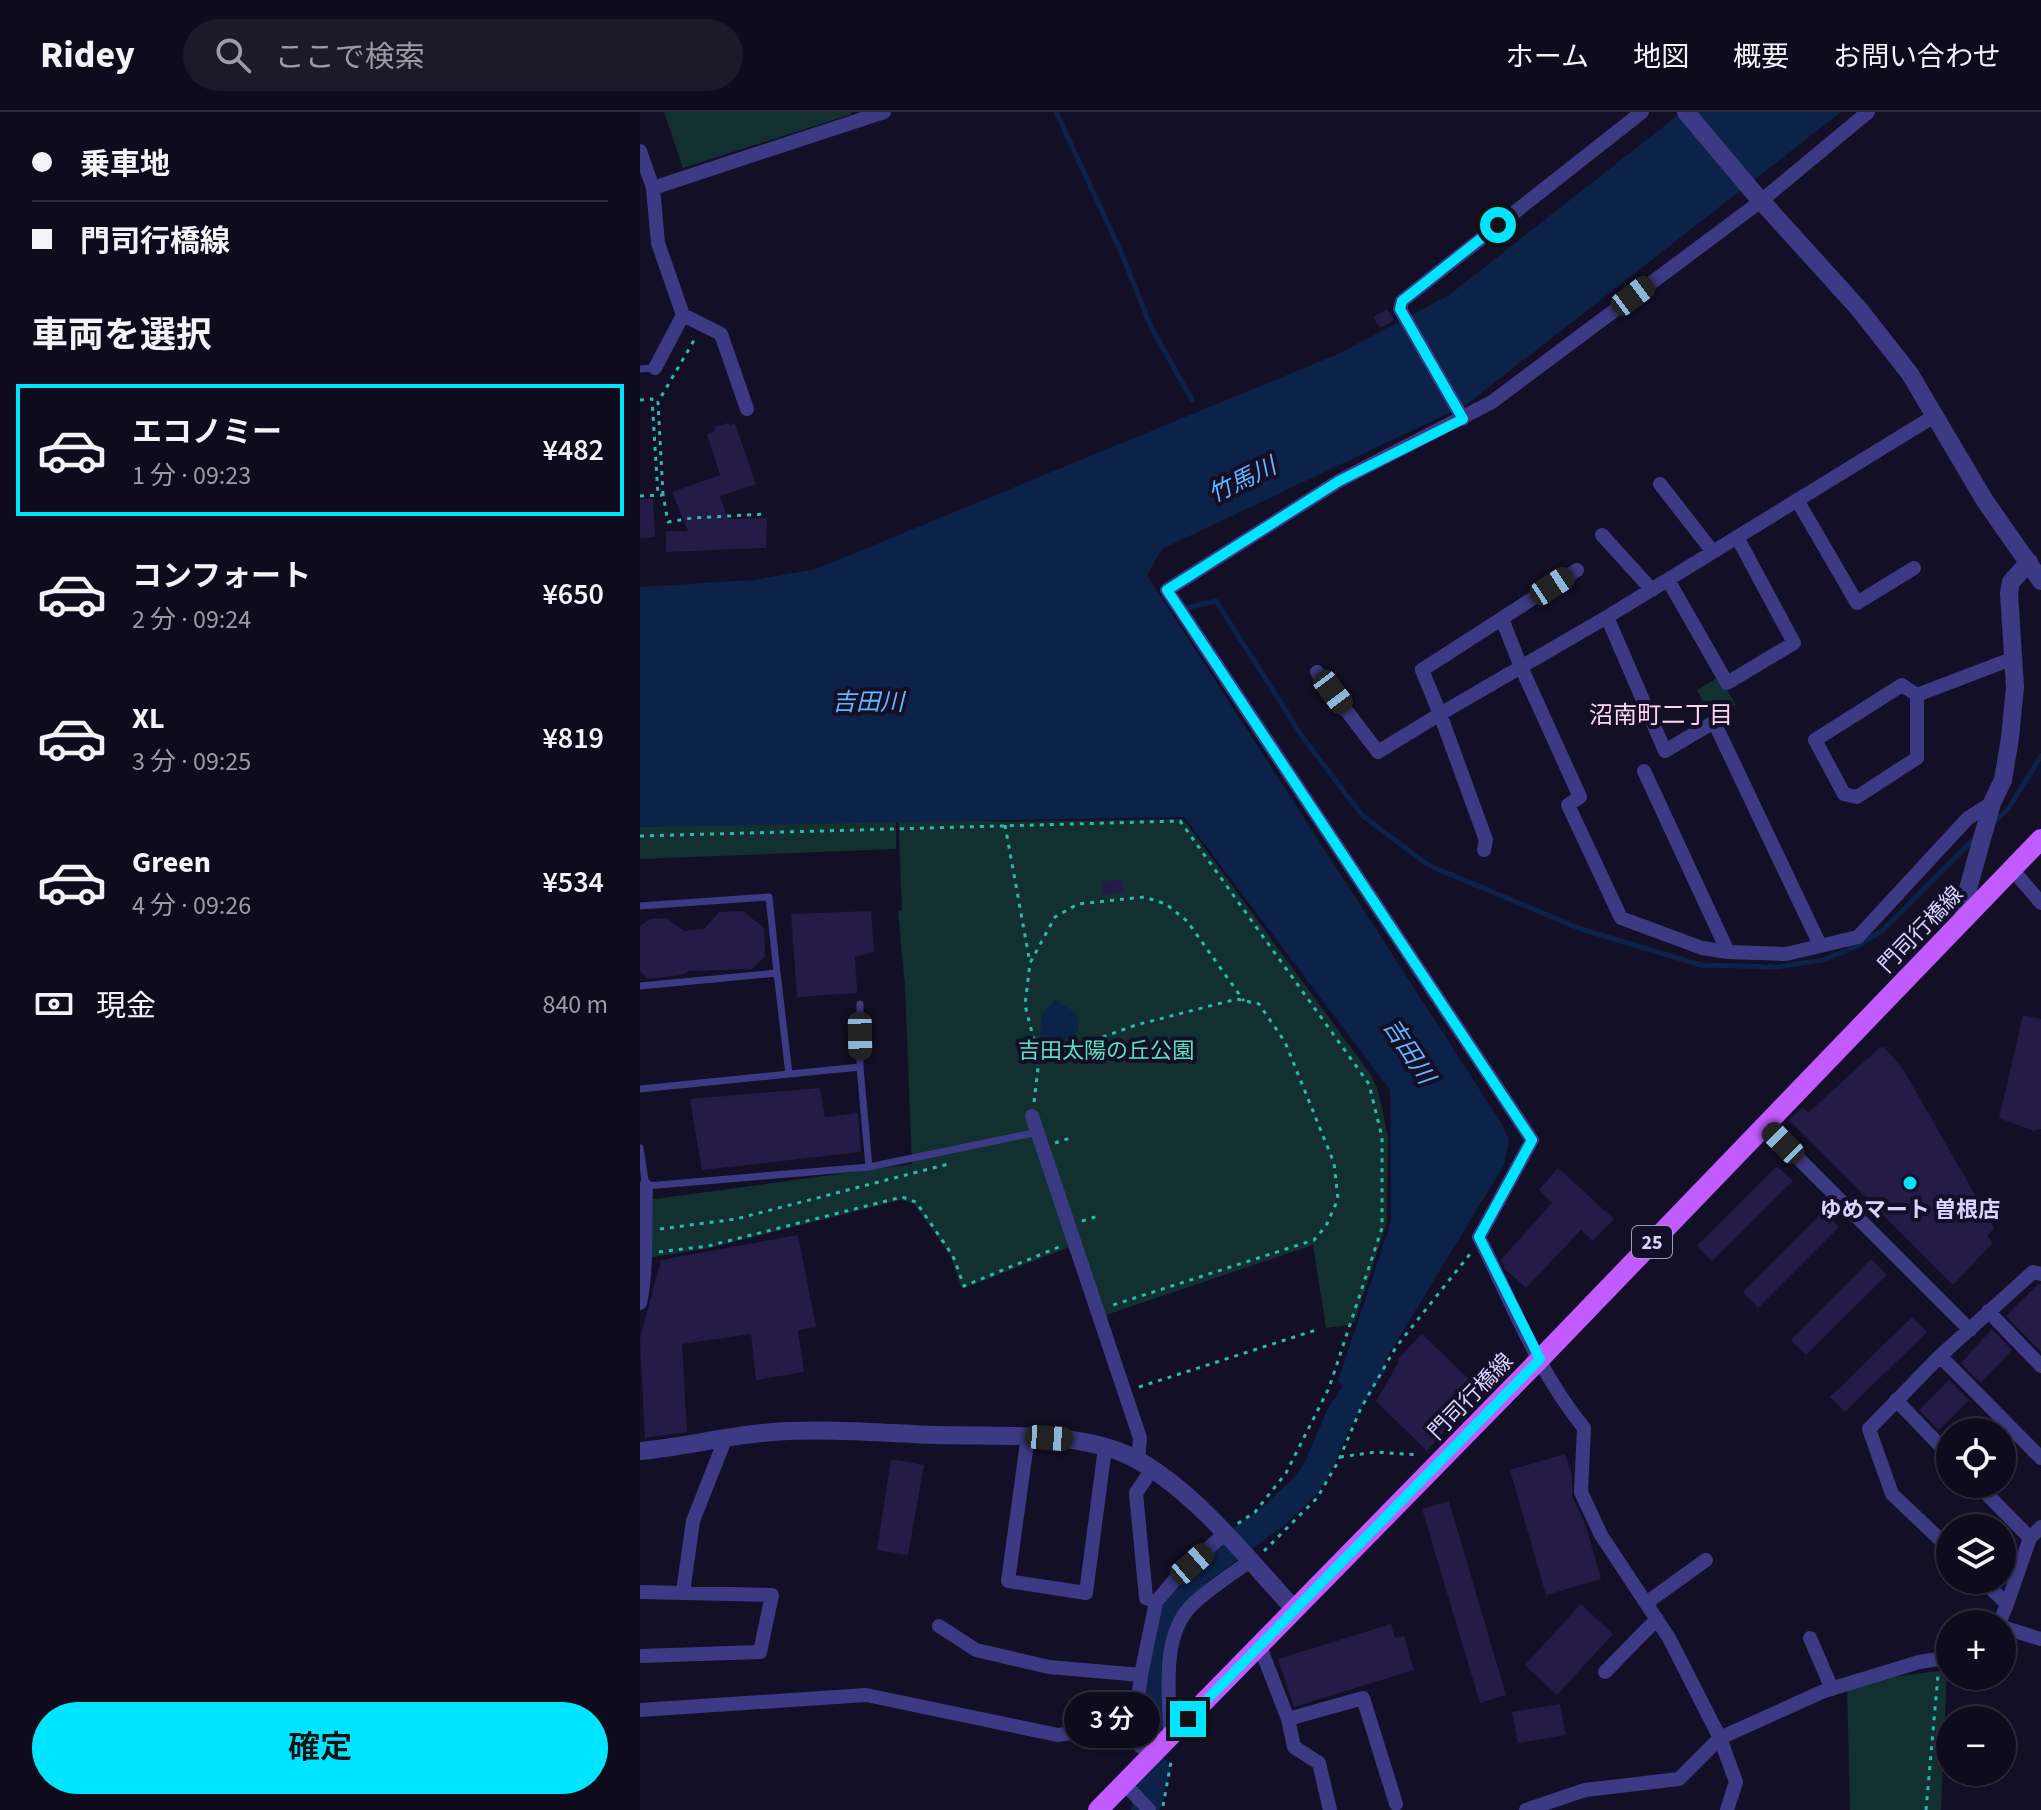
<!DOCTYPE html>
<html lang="ja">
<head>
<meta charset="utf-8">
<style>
  body { margin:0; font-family:"Source Sans 3","Noto Sans JP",sans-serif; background:#1c1929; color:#f1f3f6; height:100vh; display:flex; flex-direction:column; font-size:30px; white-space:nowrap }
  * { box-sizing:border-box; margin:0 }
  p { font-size:26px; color:#9b9ba3 }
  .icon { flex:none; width:44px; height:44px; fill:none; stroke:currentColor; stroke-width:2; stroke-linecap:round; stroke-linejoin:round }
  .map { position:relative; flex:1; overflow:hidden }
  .details { display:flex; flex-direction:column; background:#0e0b1c; width:640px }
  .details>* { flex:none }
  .banner { display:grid; align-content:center; height:176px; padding:0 32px; background:#0e0b1c }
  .controls { position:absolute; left:1296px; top:1306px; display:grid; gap:16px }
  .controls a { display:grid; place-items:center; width:80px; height:80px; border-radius:50%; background:#0e0b1c; box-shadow:0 2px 6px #0004,0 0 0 2px #2e2b3b; font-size:40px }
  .end { position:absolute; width:36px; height:36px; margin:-18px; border:10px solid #00e5ff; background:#111; box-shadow:0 0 0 4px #111 }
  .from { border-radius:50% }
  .bubble { position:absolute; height:56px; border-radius:28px; background:#0e0b1c; box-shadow:0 2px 6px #0004,0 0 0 2px #2e2b3b; font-size:26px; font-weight:600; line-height:56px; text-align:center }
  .car { position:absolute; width:24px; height:48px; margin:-24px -12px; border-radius:10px; box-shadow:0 0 6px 2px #0007; background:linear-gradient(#222 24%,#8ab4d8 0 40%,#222 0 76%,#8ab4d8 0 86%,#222 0) }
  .banner b { display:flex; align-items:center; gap:28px; height:76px; font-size:30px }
  .banner b+b { border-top:2px solid #2e2b3b }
  .banner i { width:20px; height:20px; background:#f1f3f6 }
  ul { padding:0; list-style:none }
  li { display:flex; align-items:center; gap:24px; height:132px; margin:0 16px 12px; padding:0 16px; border:4px solid transparent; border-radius:0px }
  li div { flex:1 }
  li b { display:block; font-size:30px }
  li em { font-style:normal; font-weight:600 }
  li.active { border-color:#00e5ff }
  li>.icon { width:72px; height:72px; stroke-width:1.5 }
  h2 { padding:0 32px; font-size:36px; line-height:96px }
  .pay { display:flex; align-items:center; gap:20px; height:88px; padding:0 32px; font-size:30px }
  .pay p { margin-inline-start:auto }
  .button { display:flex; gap:16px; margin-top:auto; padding:16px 32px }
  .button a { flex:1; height:92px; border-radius:48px; background:#00e5ff; color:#111; font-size:32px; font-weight:600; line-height:92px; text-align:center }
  header { display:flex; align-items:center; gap:48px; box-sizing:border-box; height:112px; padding:0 40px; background:#0e0b1c; border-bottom:2px solid #2e2b3b }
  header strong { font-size:38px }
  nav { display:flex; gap:44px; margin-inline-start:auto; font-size:28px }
  .search { width:560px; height:72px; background:#1c1929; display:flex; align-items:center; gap:20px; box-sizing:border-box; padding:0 28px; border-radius:44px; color:#9b9ba3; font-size:30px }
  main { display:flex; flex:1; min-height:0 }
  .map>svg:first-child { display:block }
  .green { fill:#12302f }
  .water { fill:#0c2248 }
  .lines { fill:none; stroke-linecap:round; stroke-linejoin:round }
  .stream { stroke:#0c2248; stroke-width:5 }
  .river { stroke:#0c2248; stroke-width:28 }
  .building { fill:#241b47 }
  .path { stroke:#2fb8b0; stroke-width:3; stroke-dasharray:4 6; stroke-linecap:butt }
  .service { stroke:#3d3a85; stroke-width:7 }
  .minor { stroke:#3d3a85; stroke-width:14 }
  .tertiary { stroke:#3d3a85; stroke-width:18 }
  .primary { stroke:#c25bff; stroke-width:20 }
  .route { stroke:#00e5ff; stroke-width:10 }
  .poi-dot { fill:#00e5ff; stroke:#130f26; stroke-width:3 }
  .labels { text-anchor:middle; stroke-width:8; stroke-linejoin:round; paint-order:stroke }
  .shield { fill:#130f26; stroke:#9e99be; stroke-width:2 }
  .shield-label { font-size:20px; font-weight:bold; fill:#d9d4ff }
  .street-label { font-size:22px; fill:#d9d4ff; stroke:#130f26 }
  .park-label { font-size:22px; fill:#5fe0c0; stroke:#130f26 }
  .poi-label { font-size:22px; font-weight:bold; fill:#d9d4ff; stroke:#130f26 }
  .water-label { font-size:24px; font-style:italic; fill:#62b6ff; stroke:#130f26 }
  .neighbourhood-label { font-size:24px; fill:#ffd6f0; stroke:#130f26 }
</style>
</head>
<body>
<header>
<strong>Ridey</strong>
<div class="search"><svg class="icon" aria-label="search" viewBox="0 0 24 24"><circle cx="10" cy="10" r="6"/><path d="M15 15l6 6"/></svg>ここで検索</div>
<nav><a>ホーム</a><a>地図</a><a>概要</a><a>お問い合わせ</a></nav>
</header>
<main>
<section class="details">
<div class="banner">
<b><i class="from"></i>乗車地</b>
<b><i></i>門司行橋線</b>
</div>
<h2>車両を選択</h2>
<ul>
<li class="active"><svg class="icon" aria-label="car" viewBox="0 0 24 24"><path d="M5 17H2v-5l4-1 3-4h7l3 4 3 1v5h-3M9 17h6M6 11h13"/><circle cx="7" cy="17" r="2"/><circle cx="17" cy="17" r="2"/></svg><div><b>エコノミー</b><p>1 分 · 09:23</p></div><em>¥482</em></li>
<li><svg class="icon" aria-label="car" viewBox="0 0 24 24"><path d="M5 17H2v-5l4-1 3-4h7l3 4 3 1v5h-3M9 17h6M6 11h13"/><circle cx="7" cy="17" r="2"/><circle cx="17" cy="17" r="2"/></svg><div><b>コンフォート</b><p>2 分 · 09:24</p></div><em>¥650</em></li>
<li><svg class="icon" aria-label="car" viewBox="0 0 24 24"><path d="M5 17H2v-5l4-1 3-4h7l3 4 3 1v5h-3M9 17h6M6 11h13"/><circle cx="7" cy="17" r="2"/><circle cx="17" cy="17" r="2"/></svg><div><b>XL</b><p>3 分 · 09:25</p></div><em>¥819</em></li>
<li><svg class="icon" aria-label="car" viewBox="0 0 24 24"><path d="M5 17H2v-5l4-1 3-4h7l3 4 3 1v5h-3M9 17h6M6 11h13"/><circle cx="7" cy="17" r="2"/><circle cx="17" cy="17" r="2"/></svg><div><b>Green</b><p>4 分 · 09:26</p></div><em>¥534</em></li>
</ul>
<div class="pay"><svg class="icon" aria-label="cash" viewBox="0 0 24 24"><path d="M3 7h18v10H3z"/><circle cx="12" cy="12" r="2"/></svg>現金<p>840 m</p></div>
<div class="button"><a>確定</a></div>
</section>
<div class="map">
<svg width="1401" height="1698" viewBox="0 0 1401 1698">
  <rect width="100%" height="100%" fill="#130f26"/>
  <path class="green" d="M 24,0 L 211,0 L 212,2 L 43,56 Z
    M 1079,565 L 1096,593 L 1071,606 L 1057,578 Z
    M 258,704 L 365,710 L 542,707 L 547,712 L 731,963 L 738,978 L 748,1024 L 747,1110 L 715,1209 L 709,1213 L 686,1216 L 673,1133 L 457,1206 L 432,1134 L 322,1177 L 310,1143 L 274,1092 L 261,1088 L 65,1137 L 0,1147 L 0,1089 L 272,1052 L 265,874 L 258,799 L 262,798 Z
    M 256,705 L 256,737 L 0,747 L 0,715 Z
    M 1307,1558 L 1301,1698 L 1210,1698 L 1207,1571 Z"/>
  <path class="water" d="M 1042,0 L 1201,0 L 826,293 L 522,437 L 507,463 L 862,1012 L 869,1028 L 864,1053 L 718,1293 L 698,1269 L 751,1109 L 750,978 L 544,705 L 0,715 L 0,475 L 114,468 L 176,457 L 698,242 L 809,183 Z
    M 415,888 L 436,901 L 439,918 C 426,930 416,930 400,924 L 402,901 Z"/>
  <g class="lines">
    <path class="stream" d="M 416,0 L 481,140 L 511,215 L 552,288
      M 546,496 L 576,489 L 664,627 L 722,703 L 788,753 L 941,817 L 1061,853 L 1137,855 L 1183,848 L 1215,835 L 1242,819 L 1336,725
      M 1353,711 L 1369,696 L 1401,644"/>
    <path class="river" d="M 516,1622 L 517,1560 L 525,1513 L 536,1484 L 557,1460 L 636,1402 L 666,1373 L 677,1357 L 700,1304 L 732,1254
      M 505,1698 L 516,1658"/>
  </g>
  <path class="building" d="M 747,197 L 754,208 L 740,216 L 733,205 Z
    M 88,311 L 90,314 L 95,312 L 116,372 L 80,384 L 88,407 L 127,406 L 126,436 L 26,440 L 26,419 L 48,419 L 32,380 L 80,363 L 67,322 L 75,319 L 74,315 Z
    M 0,387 L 13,387 L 15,425 L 0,426 Z
    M 482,768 L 485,781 L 462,783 L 462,770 Z
    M 103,799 L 124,816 L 125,844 L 112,857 L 49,859 L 42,863 L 8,867 L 0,859 L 0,814 L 10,807 L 27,806 L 44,819 L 64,817 L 79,800 Z
    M 231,799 L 234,840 L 215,845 L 217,881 L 157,885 L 151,802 Z
    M 1383,903 L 1401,907 L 1401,1017 L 1394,1019 L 1359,1006 Z
    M 1244,935 L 1263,957 L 1354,1116 L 1348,1123 L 1352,1132 L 1313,1173 L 1149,1008 L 1163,995 L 1168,1001 L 1239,936 Z
    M 180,976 L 185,1005 L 218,1001 L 221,1040 L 62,1058 L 50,987 Z
    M 1137,1054 L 1153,1069 L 1072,1149 L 1057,1134 Z
    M 918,1056 L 974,1107 L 953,1129 L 941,1118 L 886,1176 L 865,1157 L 861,1148 L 912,1091 L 899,1078 Z
    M 1184,1099 L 1199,1115 L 1118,1196 L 1103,1180 Z
    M 158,1123 L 176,1215 L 158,1218 L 164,1260 L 116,1268 L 111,1222 L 42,1232 L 47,1320 L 5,1326 L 0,1226 L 21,1148 Z
    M 1231,1147 L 1247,1163 L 1166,1243 L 1151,1228 Z
    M 1398,1172 L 1401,1172 L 1401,1240 L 1366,1204 Z
    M 1272,1205 L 1287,1220 L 1205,1300 L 1190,1285 Z
    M 1352,1217 L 1372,1238 L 1341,1271 L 1321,1251 Z
    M 782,1222 L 834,1272 L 804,1300 L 814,1310 L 787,1339 L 736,1289 L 759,1250 L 757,1248 Z
    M 1309,1268 L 1329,1288 L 1299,1318 L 1279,1298 Z
    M 925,1342 L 932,1364 L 932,1384 L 946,1414 L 961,1467 L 906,1483 L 870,1358 Z
    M 251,1347 L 284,1353 L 268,1443 L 237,1438 Z
    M 809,1389 L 866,1583 L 840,1591 L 782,1397 Z
    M 941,1492 L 973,1522 L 917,1583 L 885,1553 Z
    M 751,1512 L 755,1526 L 764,1524 L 774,1558 L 654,1595 L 638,1547 Z
    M 920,1592 L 926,1623 L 878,1631 L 872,1600 Z"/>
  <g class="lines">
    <path class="path" d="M 0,288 L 12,287 L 18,383
      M 23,383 L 18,290 L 56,225
      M 0,384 L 23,383 L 28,410 L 52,406 L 126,402
      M 365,713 L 390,851
      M 0,724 L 540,709 L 729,972 L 742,1025 L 742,1116 L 689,1276 L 646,1361 L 615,1400 L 597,1412
      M 399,948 L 385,893 L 390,851 L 415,805 L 438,792 L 504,785 L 526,792 L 547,809 L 604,889
      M 394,990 L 399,948 L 496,913 L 597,887 L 619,892 L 645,930 L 694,1051 L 698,1087 L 686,1114 L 674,1128 L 473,1193
      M 415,1031 L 430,1026
      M 442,1109 L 458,1104
      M 20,1117 L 96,1107 L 312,1051
      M 19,1140 L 68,1134 L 262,1085 L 276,1090 L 313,1144 L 324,1174 L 419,1135
      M 499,1275 L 676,1218
      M 700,1345 L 736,1340 L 779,1343
      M 624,1439 L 677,1386 L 698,1350 L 721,1296 L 756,1235 L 830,1142
      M 523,1694 L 531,1650
      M 1286,1698 L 1298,1563"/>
    <path class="service" d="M 0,257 L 15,256
      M 0,794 L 129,785 L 137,861
      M 0,874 L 137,861 L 149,962
      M 220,892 L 220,955 L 229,1055
      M 0,977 L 220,955
      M 0,1036 L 6,1074 L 229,1055 L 398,1020"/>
    <path class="minor" d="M 0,39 L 13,76 L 18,131 L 43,203 L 15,256
      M 13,76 L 244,0
      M 43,203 L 81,222 L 107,297
      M 823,307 L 760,197 L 762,189 L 1002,0
      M 1020,372 L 1073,440
      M 1157,388 L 1217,491 L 1274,456
      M 962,423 L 1012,478
      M 937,458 L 782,558 L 800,602 L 967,505 L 1296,303
      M 1028,468 L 1087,571 L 1154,531 L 1097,425
      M 967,505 L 1025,639 L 1074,610 L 1180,833
      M 862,507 L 881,555 L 940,685 L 928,693 L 981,806 L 1062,836 L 1088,840 L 1146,842 L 1218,825 L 1328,706 L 1352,691
      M 677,560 L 738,640 L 800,602 L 846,728 L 844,738
      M 1277,583 L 1277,646 L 1217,685 L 1204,682 L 1175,628 L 1262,573 L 1277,583 L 1374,546
      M 1004,659 L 1088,840
      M 1372,757 L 1401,791
      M 392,1004 L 500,1326 L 498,1348
      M 1125,1013 L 1330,1218
      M 0,1191 C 8,1152 4,1114 6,1074
      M 1348,1199 L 1401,1254
      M 1300,1244 L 1401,1346
      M 1256,1288 L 1310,1344
      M 388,1324 L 368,1469 L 446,1481 L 465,1336
      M 1337,1372 L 1390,1426
      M 1310,1437 L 1252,1382 L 1229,1317 L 1300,1244 L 1393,1160 L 1401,1162
      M 1342,1468 L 1367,1492 L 1359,1512
      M 0,1480 L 132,1483 L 120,1540 L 0,1544
      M 43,1480 L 53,1409 L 86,1325
      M 516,1490 L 537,1465 L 584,1422
      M 1006,1491 L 1066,1448
      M 1367,1492 L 1390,1426 L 1401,1415
      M 299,1514 L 336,1538 L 409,1555 L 501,1563 L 495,1611
      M 1362,1515 L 1401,1527
      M 1170,1526 L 1192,1577
      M 619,1532 L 648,1607 L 654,1635 L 679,1651 L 690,1698
      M 965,1560 L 1017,1507
      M 501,1563 L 516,1490 L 506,1486 L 496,1381 L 512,1357
      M 0,1598 L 226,1583 L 418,1623 L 495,1611 L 501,1635 L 513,1643
      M 648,1607 L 723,1586 L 756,1692
      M 530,1625 C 530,1584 520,1526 551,1494 C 568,1477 591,1463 610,1449
      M 484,1671 L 509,1698
      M 886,1698 L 945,1678 L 1039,1667 L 1080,1626 L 1184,1579 L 1279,1550 L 1299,1547 L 1310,1541
      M 1087,1698 L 1096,1670 L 1080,1626 L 1029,1526 L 961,1423 L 941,1380 L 944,1316 C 898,1260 871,1189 839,1125 L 892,1028 L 527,478 L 699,369 L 852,290 L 1121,89 L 1228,0"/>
    <path class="tertiary" d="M 1046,0 L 1114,81 L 1219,197 L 1270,262 L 1345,389 L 1401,469
      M 1323,806 L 1326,784 L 1352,691 L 1363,668 L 1370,626 L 1375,575 L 1369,481 L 1371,470 L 1389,450
      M 0,1339 C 45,1335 88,1323 133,1320 C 187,1316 243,1321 297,1323 C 360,1325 446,1317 501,1350 C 559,1384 609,1448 654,1497"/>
    <path class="primary" d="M 458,1698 L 900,1247 L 1401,727"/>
  </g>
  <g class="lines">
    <path class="route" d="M 548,1607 L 900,1247 L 839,1125 L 892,1028 L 527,478 L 699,369 L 823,307 L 760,197 L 762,189 L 858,113"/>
  </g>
  <circle class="poi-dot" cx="1270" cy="1071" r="8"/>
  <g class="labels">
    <rect class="shield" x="992" y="1114" width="40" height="32" rx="6"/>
    <g class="shield-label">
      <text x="1012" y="1137">25</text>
    </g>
    <g class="street-label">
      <text transform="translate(1280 817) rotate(-46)" y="8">門司行橋線</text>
      <text transform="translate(830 1284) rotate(-46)" y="8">門司行橋線</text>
    </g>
    <g class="park-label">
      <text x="466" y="946">吉田太陽の丘公園</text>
    </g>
    <g class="poi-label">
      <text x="1270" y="1105">ゆめマート 曽根店</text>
    </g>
    <g class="water-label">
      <text transform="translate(602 368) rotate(-26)" y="8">竹馬川</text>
      <text x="228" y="598">吉田川</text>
      <text transform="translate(769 939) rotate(57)" y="8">吉田川</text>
    </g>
    <g class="neighbourhood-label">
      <text x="1021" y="611">沼南町二丁目</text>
    </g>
  </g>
</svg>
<div class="controls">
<a><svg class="icon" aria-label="locate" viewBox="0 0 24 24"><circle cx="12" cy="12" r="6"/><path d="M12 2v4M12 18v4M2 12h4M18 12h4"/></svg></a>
<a><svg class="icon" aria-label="layers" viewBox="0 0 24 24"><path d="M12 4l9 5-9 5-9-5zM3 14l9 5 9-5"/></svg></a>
<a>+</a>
<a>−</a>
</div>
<i class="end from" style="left:858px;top:113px"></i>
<i class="end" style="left:548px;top:1607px"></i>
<div class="bubble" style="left:424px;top:1580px;width:96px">3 分</div>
<i class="car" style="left:993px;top:184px;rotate:53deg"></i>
<i class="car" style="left:912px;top:474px;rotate:57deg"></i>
<i class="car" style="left:693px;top:580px;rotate:143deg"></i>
<i class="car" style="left:220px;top:924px;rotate:179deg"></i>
<i class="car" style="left:1143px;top:1031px;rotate:315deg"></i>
<i class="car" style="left:409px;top:1326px;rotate:94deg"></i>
<i class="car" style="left:552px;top:1452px;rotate:49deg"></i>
</div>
</main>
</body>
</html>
